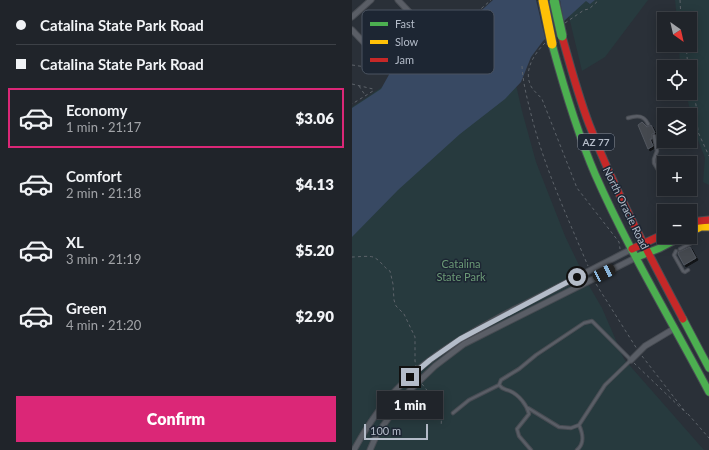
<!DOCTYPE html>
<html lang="en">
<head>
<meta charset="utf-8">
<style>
  body { margin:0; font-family:Lato,sans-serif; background:#282c32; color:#f1f3f6; height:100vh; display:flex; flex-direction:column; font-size:15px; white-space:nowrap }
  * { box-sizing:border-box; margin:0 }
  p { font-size:13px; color:#a2a4a8 }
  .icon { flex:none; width:22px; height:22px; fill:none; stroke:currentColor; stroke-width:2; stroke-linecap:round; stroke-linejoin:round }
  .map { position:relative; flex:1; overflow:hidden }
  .drawer { display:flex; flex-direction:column; background:#20242a; width:352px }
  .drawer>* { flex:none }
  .hud { display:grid; align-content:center; height:88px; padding:0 16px; background:#20242a }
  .needle { width:26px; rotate:146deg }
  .controls { position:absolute; left:305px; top:12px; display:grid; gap:8px }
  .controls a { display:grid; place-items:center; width:40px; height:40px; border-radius:0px; background:#20242a; box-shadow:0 2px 10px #0003,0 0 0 1px #3d4147; font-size:20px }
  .scale { position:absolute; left:12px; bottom:10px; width:64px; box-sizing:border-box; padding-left:4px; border:2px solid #b4bcc9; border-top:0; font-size:11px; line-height:14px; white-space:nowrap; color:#b4bcc9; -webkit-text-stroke:3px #1d2633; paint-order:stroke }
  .end { position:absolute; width:18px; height:18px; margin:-9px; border:5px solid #b4bcc9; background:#111; box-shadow:0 0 0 2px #111 }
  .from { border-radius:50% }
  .bubble { position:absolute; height:28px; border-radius:0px; background:#20242a; box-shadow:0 2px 10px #0003,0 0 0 1px #3d4147; font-size:13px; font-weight:800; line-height:28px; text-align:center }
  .car { position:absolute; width:12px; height:24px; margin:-12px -6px; border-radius:5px; box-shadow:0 0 3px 1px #0007; background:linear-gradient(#222 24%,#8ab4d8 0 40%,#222 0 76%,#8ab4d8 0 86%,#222 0) }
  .hud b { display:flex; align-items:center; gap:14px; height:38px; font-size:15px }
  .hud b+b { border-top:1px solid #3d4147 }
  .hud i { width:10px; height:10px; background:#f1f3f6 }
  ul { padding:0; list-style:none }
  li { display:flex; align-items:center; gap:12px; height:60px; margin:0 8px 6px; padding:0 8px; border:2px solid transparent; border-radius:0px }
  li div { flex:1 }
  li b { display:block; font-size:15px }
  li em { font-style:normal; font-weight:800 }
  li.current { border-color:#db2777 }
  li>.icon { width:36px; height:36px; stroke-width:1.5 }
  .button { display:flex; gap:8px; margin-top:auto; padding:8px 16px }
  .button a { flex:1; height:46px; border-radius:0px; background:#db2777; color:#fff; font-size:16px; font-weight:800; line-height:46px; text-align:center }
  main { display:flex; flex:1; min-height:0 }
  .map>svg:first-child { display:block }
  .green { fill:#273a3e }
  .water { fill:#384963 }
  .pier { fill:#2a3038 }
  .building { fill:#444950; stroke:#52575f; filter:url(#shadow) }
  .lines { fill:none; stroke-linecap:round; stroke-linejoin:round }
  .lane-casing { stroke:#484c53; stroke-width:4.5 }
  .street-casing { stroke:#484c53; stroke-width:7 }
  .fast-casing { stroke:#484c53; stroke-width:9 }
  .slow-casing { stroke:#484c53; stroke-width:9 }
  .jam-casing { stroke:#484c53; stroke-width:9 }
  .path { stroke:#5d636a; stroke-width:1; stroke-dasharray:3 3; stroke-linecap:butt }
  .lane { stroke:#5a5e66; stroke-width:2.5 }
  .street { stroke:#5a5e66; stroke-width:5 }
  .fast { stroke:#4caf50; stroke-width:7 }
  .slow { stroke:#ffc107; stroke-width:7 }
  .jam { stroke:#c62828; stroke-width:7 }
  .fast-bridge-casing { stroke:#474c53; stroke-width:11; stroke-linecap:butt }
  .slow-bridge-casing { stroke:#474c53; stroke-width:11; stroke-linecap:butt }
  .fast-bridge { stroke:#4caf50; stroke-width:9 }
  .slow-bridge { stroke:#ffc107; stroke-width:9 }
  .route { stroke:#b4bcc9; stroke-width:5 }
  .labels { text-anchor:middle; stroke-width:3; stroke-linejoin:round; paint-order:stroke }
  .shield { fill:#1d2633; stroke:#878f9c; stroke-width:1 }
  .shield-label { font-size:10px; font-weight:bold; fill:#b4bcc9 }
  .street-label { font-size:11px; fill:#b4bcc9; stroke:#1d2633 }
  .park-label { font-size:11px; fill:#6b9a76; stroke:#1d2633 }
  .key { fill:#1d2633; stroke:#4a5360; stroke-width:1 }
  .key-label { font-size:11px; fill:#b4bcc9 }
</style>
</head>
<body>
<main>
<section class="drawer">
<div class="hud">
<b><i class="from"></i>Catalina State Park Road</b>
<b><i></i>Catalina State Park Road</b>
</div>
<ul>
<li class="current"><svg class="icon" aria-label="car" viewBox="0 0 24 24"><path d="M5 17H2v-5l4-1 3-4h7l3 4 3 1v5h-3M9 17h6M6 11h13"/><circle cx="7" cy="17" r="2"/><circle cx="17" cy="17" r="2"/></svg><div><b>Economy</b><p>1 min · 21:17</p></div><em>$3.06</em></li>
<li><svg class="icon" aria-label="car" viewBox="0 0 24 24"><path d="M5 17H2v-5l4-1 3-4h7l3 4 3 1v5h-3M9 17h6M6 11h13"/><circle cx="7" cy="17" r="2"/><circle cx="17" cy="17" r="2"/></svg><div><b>Comfort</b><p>2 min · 21:18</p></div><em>$4.13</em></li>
<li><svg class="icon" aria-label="car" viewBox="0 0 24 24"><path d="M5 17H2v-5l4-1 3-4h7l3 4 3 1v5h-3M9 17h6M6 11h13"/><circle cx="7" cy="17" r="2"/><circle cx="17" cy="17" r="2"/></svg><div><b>XL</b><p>3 min · 21:19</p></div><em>$5.20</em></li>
<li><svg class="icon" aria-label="car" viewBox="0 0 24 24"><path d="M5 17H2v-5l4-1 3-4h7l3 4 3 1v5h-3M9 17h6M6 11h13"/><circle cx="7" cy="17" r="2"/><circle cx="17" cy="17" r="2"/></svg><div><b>Green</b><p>4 min · 21:20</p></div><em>$2.90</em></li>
</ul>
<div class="button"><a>Confirm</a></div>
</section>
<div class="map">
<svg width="357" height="450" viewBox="0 0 357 450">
  <defs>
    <filter id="shadow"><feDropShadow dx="2" dy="2" stdDeviation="0" flood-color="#0009"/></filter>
  </defs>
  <rect width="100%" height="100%" fill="#2a3038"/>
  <path class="green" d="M 213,0 L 296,0 L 253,57 L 230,71 Z
    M 323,0 L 357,0 L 357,185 L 351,182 L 353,158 L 344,135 L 334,93 L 338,93 L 338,67 L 328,67 L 327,45 L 338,45 L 338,19 L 325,19 Z
    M 152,6 L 164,85 L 170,111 L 184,162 L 213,236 L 236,284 L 250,308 L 272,359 L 352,450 L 0,450 L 0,107 Z"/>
  <path class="water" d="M 141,0 L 243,0 L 238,4 L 234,1 L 212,21 L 191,41 L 179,57 L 169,82 L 153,99 L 108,134 L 46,190 L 0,237 L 0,108 L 29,89 L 39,71 L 64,64 L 83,52 Z"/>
  <path class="pier" d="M 184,0 L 208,0 L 212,23 L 194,42 Z"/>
  <path class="building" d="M 290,122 L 295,127 L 299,125 L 303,133 L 300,134 L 300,139 L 298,139 L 301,146 L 296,149 L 286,125 Z
    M 338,247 L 344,258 L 332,265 L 326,254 L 327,251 L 329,251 Z"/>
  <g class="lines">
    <g class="lane-casing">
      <path id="lane" d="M 276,118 C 285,115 292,115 296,124
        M 302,136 L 305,151 L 302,159 L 302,163 L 308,173
        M 328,249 L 341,242
        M 324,251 L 322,255 L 331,271 L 333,272 L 336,270
        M 176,408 L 207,427 L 219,428 L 227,425
        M 101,413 L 117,400 L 147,385
        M 179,450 L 167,436 L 165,429 L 177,414 C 175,405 167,395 158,391 C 153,389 151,390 147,385 L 149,380 L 167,369 L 184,355 L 232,323 L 240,321 L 279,360 L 253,385 L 227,425 C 231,434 233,443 225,450"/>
    </g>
    <g class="street-casing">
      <path id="street" d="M 46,0 L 61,16
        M 0,17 L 19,0
        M 0,30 L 19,50
        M 279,360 L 293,346 L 323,328
        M 2,450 C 15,426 30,403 50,384 C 82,352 122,331 161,310 C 201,290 240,269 280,249
        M 18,450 L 25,434 L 41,412 L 58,390 L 83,366 L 112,344 L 285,257"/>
    </g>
    <g class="fast-casing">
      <path id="fast" d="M 200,44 C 212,88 225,132 243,174 C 276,249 319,320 357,392
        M 285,257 L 308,248 L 329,237
        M 331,319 L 357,368"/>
    </g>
    <g class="slow-casing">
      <path id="slow" d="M 338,232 L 349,227 L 357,227"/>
    </g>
    <g class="jam-casing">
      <path id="jam" d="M 210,36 C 218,65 226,95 237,124 C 263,191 297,255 331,319
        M 338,222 L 357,220
        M 280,249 L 312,234"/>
    </g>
    <path class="path" d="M 328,0 L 329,19
      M 213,23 L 232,10 L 237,9 L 247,0
      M 193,43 C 183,53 172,69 178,84 C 180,90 186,94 190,99 L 225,188 L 267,242 L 268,249
      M 334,45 L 336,67
      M 0,65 L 28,69 L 44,68 L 63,63 L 78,53 L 90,43 L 139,0
      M 170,66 C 171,83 175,98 179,114 C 192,167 215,216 236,266
      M 338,80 L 344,105 L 346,132 L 357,156
      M 0,84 L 21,89 L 21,91 L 0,104
      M 7,86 L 13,95
      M 0,257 C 6,257 20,255 23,258 C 29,261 32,268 38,271 L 41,284 L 42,300 L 44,306 L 52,314 L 63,337 L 63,361 L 64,366
      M 244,284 L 285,349
      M 290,356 L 335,414
      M 282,363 L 332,411
      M 70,384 C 77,392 92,414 89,425
      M 336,414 L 357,438"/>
    <use href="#lane" class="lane"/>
    <use href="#street" class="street"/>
    <use href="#fast" class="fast"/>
    <use href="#slow" class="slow"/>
    <use href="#jam" class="jam"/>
    <g class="fast-bridge-casing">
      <path id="fast-bridge" d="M 202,0 L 210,36"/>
    </g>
    <g class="slow-bridge-casing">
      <path id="slow-bridge" d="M 191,0 L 200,44"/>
    </g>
    <use href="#fast-bridge" class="fast-bridge"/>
    <use href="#slow-bridge" class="slow-bridge"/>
  </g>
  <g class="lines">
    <path class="route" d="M 58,377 L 78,360 L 108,339 L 225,277"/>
  </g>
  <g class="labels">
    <rect class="shield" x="226" y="134" width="36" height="16" rx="3"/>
    <g class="shield-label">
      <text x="244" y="146">AZ 77</text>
    </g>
    <g class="street-label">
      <text transform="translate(274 208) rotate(64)" y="4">North Oracle Road</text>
    </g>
    <g class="park-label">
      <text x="109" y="268">Catalina<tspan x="109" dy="13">State Park</tspan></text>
    </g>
  </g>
  <rect x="10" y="10" width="132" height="64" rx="6" class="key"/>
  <rect x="18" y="22" width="18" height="4" fill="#4caf50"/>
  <rect x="18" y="40" width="18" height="4" fill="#ffc107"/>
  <rect x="18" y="58" width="18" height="4" fill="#c62828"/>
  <g class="key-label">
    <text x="43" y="28">Fast</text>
    <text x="43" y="46">Slow</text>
    <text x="43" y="64">Jam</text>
  </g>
</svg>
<div class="controls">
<a><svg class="needle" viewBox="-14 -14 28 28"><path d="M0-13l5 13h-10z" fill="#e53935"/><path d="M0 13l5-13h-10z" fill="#a2a4a8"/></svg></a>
<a><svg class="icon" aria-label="locate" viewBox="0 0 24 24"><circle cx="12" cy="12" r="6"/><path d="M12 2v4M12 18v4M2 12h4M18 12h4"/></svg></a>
<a><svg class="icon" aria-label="layers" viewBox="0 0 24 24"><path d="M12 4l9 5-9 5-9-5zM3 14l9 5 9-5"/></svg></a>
<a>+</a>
<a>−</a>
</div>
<div class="scale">100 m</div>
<i class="end from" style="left:225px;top:277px"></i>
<i class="end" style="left:58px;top:377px"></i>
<div class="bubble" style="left:25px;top:391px;width:66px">1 min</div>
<i class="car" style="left:252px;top:273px;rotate:63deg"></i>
</div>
</main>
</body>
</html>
